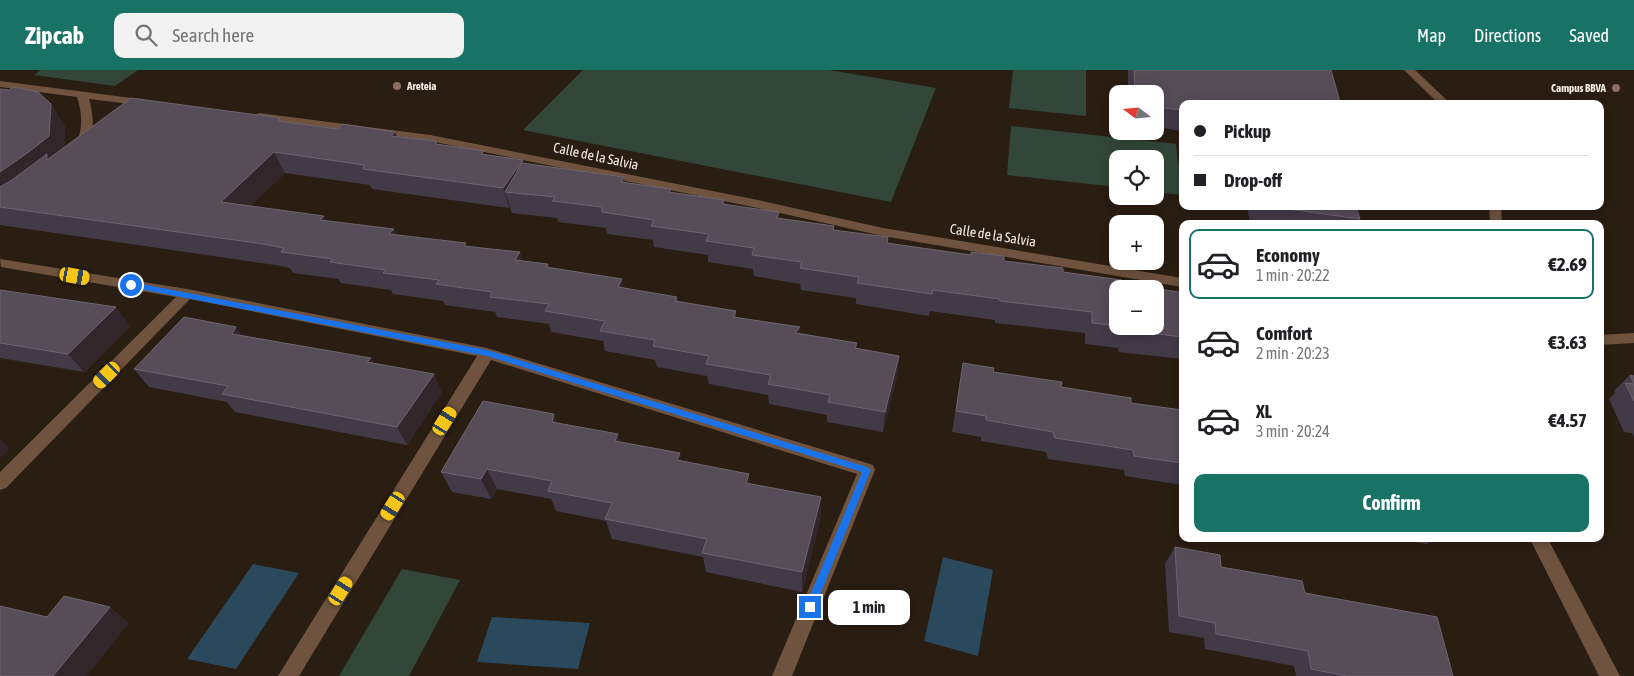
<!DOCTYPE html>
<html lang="en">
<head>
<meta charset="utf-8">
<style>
  body { margin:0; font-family:"Asap Condensed",sans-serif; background:#f2f2f2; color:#202124; height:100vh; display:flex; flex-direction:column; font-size:19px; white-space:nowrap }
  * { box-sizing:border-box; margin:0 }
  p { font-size:16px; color:#757577 }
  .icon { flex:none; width:28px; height:28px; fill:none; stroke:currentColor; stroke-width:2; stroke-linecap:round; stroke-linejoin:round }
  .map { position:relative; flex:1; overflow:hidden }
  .side { position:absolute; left:1179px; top:150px; width:425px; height:322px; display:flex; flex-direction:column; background:#fff; border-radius:10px; box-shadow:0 2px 12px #0003 }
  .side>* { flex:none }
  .hud { position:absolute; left:1179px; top:30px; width:425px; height:110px; border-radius:10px; box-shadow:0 2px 12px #0003; display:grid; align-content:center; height:110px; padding:0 15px; background:#fff }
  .needle { width:32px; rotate:286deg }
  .buttons { position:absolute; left:1109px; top:15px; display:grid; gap:10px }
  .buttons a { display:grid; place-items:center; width:55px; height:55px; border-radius:10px; background:#fff; box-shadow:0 2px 12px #0003; font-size:25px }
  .end { position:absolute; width:22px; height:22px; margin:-11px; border:6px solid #1a73e8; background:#fff; box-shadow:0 0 0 2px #fff }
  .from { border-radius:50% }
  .bubble { position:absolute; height:35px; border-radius:10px; background:#fff; box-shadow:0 2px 12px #0003; font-size:16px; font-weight:700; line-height:35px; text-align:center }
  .car { position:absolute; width:15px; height:30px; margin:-15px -8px; border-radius:6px; box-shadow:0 0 4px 1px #0007; background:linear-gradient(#f5c518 24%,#345 0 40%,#f5c518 0 76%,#345 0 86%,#f5c518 0) }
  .hud b { display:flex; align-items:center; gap:18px; height:48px; font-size:19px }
  .hud b+b { border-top:1px solid #e0e0e0 }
  .hud i { width:12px; height:12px; background:#202124 }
  ul { padding:9px 0 0; list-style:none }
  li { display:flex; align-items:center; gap:15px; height:70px; margin:0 10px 8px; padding:0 5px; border:2px solid transparent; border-radius:10px }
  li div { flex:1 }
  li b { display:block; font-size:19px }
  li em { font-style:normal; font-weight:700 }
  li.active { border-color:#187265 }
  li>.icon { width:45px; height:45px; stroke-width:1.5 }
  .button { display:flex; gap:10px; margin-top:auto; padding:10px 15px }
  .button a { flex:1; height:58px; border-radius:10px; background:#187265; color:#fff; font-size:20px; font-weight:700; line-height:58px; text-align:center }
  header { display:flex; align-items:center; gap:30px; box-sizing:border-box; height:70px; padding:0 25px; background:#187265; color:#fff }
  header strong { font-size:24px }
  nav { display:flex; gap:28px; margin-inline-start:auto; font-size:18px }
  .search { width:350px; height:45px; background:#f2f2f2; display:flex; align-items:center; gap:12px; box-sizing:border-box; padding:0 18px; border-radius:10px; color:#757577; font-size:19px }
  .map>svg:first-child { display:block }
  .green { fill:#324739 }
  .water { fill:#2a495d }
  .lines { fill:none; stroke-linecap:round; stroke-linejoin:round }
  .street { fill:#6f533f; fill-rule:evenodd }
  .wall { fill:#433a48; fill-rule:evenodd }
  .shaded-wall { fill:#31272b }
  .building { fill:#564d58; stroke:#6e656e }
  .route { fill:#1a73e8 }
  .education-dot { fill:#8d6e63; stroke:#2a1d12; stroke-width:2 }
  .labels { text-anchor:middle; stroke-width:5; stroke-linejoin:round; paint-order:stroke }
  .far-poi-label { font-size:11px; font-weight:bold; fill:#f2e9e1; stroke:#2a1d12; text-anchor:start }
  .street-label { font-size:14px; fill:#f2e9e1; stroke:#2a1d12 }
</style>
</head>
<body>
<header>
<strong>Zipcab</strong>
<div class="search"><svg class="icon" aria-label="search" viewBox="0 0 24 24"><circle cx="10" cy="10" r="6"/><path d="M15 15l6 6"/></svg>Search here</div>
<nav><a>Map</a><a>Directions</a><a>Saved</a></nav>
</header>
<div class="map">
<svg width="1634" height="606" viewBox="0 0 1634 606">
  <rect width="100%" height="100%" fill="#2a1d12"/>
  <path class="green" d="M 41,0 L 138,0 L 115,16 L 34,5 Z
    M 583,0 L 829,0 L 936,18 L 891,132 L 523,60 Z
    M 1013,0 L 1086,0 L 1086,46 L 1009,38 Z
    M 1011,56 L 1176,74 L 1182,125 L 1155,122 L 1155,89 L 1118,89 L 1117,117 L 1007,105 Z
    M 402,499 L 460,510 L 409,606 L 339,606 Z"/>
  <path class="water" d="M 943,487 L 993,500 L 978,586 L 924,571 Z
    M 253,494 L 299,503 L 236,599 L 187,589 Z
    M 492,547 L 590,553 L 578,599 L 477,592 Z"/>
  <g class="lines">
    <path class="street" d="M 1404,0 L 1415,0 L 1451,34 L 1439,34 Z
      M 0,11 L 147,30 L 152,33 L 147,36 L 89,29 C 93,41 98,77 80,81 L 74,78 C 83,60 83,46 77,27 L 0,17 Z
      M 259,43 L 430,65 L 758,130 L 883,158 L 1182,208 L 1182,217 L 883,166 L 758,138 L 430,71 L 255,48 L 253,46 Z
      M 1489,136 L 1501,136 L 1502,154 L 1490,154 Z
      M 0,189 L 187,219 L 487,278 L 867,393 L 873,395 L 875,400 L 792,606 L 772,606 L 857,404 L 491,290 L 299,606 L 278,606 L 477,286 L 190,229 L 6,418 L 0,420 L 0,402 L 176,227 L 1,197 Z
      M 1634,263 L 1634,273 L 1600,275 L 1600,265 Z
      M 1530,469 L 1548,469 L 1620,606 L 1599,606 Z"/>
  </g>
  <path class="wall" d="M 1128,0 L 1331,0 L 1340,32 L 1340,34 L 1182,34 L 1182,61 L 1155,57 L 1155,24 L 1128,24 Z
    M 0,19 L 65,55 L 64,77 L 281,51 L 338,59 L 395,62 L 397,66 L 436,71 L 437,75 L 486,85 L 523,90 L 524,94 L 624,107 L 625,112 L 672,123 L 724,130 L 725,135 L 779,148 L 834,156 L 834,160 L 888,167 L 888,173 L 1004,191 L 1182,227 L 1182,289 L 1119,282 L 1118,278 L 1085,274 L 1085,263 L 995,253 L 995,250 L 930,241 L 929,246 L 856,234 L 856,228 L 801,220 L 800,214 L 754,206 L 753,199 L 708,192 L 708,185 L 654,177 L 653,170 L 607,164 L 606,158 L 558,152 L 557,148 L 512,143 L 510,137 L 509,138 L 372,119 L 370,115 L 285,103 L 250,136 L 397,165 L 467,176 L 523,191 L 548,194 L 549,198 L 624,218 L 677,227 L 678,232 L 736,241 L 736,247 L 800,263 L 857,273 L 856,279 L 899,286 L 897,306 L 883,362 L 827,352 L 827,345 L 769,334 L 768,325 L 709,314 L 707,306 L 657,297 L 655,290 L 605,281 L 603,271 L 551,262 L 549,254 L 497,247 L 495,242 L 445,235 L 443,231 L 393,224 L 391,220 L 341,213 L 338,209 L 293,203 L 290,198 L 275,195 L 0,155 ZM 1118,219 L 1155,256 L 1118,256 Z
    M 1247,136 L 1356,136 L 1360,149 L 1357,154 L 1250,154 Z
    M 0,220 L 130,256 L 84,302 L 0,288 Z
    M 242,265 L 374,293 L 442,322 L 407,375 L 235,342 L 227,332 L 149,317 L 134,299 Z
    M 963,293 L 993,302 L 1131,333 L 1182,340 L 1182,415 L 1125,406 L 1124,400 L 1048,389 L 1046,382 L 981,371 L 981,367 L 952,362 Z
    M 1630,305 L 1634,306 L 1634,367 L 1632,363 L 1624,362 L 1609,329 L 1615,323 L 1614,321 Z
    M 557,353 L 681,391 L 750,414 L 821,427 L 821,447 L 802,522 L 706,502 L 703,487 L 612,469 L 606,451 L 556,441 L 551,429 L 497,419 L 491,429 L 452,422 L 441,402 Z
    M 1394,469 L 1432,469 L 1427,474 Z
    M 1175,477 L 1221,497 L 1305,523 L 1453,606 L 1296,606 L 1294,596 L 1205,579 L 1204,568 L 1169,562 L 1165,494 Z"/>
  <path class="shaded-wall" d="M 51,34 L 65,55 L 64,86 L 0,134 L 0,102 Z
    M 395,62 L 403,82 L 391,66 Z
    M 274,82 L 285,103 L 233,153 L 221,132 Z
    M 523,90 L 529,110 L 505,122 L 510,137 L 509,138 L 503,118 Z
    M 324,146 L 334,167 L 320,150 Z
    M 394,159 L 404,180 L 389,164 Z
    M 520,182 L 527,203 L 515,190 Z
    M 622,209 L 627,230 L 618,217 Z
    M 116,237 L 130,256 L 84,302 L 68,284 Z
    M 236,257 L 249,275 L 232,264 Z
    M 800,257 L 800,278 L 795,263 Z
    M 899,286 L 897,306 L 883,362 L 885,342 Z
    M 371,288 L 380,306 L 367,292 Z
    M 434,304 L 442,322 L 407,375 L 397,357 Z
    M 554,344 L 561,365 L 552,352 Z
    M 618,364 L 623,385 L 615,371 Z
    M 0,369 L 10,378 L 0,388 Z
    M 680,383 L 683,404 L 677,390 Z
    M 487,399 L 497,419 L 491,429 L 481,409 Z
    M 749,404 L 751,424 L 746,413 Z
    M 821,427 L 821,447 L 802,522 L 802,502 Z
    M 110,537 L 129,553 L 87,606 L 53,606 Z"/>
  <path class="building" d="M 1134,0 L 1331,0 L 1340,32 L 1332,31 L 1333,34 L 1182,34 L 1182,40 L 1155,37 L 1155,24 L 1135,24 Z
    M 14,17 L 38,22 L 51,34 L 49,66 L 30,81 L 0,102 L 0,19 L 9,20 Z
    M 131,28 L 280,48 L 278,51 L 338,59 L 342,54 L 395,62 L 391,66 L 436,71 L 436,74 L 484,81 L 481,84 L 523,90 L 503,118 L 363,99 L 364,95 L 274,82 L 221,132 L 324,146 L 320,150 L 394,159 L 389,164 L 466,173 L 464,176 L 520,182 L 515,190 L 548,194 L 546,197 L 622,209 L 618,217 L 677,227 L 675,231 L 736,241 L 733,247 L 800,257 L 795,263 L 857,273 L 855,278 L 899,286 L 885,342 L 828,332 L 830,325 L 768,314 L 771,305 L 706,294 L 709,286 L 653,276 L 655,270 L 600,261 L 605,251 L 545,241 L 549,234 L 490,227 L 492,222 L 436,214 L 439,210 L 383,203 L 386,200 L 330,192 L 333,189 L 281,182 L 284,178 L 263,174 L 0,137 L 0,117 L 12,110 L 47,84 L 47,90 Z
    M 522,93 L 624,107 L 621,112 L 671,119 L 669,122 L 724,130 L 722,134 L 779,142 L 777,148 L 834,156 L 833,160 L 888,167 L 887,173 L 971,185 L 971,182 L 1004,186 L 1004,191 L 1063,198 L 1063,202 L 1122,210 L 1122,214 L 1180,222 L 1181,226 L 1182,227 L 1182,267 L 1126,260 L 1126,257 L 1124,256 L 1155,256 L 1155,219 L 1118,219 L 1118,256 L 1092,253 L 1092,242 L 1000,231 L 999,229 L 933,220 L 932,224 L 857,213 L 859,207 L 800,198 L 802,192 L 752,185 L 754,178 L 706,171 L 709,164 L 651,156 L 654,150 L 602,142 L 602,137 L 552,131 L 555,127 L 505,122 Z
    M 1267,136 L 1356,136 L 1360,149 Z
    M 0,220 L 116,237 L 68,284 L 0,273 Z
    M 184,247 L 236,257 L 232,264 L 371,288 L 367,292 L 434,304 L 397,357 L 222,324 L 228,316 L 134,299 Z
    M 963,293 L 994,298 L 993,302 L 1062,312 L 1061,317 L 1131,328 L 1131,333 L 1182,340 L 1182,393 L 1134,386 L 1133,380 L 1055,368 L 1053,362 L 986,350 L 986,346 L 956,341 Z
    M 1630,305 L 1634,306 L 1634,313 Z
    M 1625,313 L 1634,314 L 1634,331 Z
    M 483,331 L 554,344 L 552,352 L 618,364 L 615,371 L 680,383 L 677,390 L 749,404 L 746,413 L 821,427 L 802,502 L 702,483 L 707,469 L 605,449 L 612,433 L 548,421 L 552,411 L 487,399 L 481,409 L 441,402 Z
    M 1175,477 L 1220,485 L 1221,497 L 1302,511 L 1305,523 L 1437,547 L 1453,606 L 1347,606 L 1311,599 L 1308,581 L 1216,564 L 1215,553 L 1179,546 Z
    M 64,526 L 110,537 L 53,606 L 0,606 L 0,536 L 47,547 Z"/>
  <path class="route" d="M 131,212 L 487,280 L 867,397 L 871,400 L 815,537 L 810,542 L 805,537 L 862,402 L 487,286 L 129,217 L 128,215 Z"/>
  <g class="education-dot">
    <circle cx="397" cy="16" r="5"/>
    <circle cx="1616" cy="18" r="5"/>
  </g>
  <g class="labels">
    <g class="far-poi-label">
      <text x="407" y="20">Areteia</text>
      <text x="1606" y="22" text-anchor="end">Campus BBVA</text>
    </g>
    <g class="street-label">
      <text transform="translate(596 86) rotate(12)" y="5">Calle de la Salvia</text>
      <text transform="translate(993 165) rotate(9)" y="5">Calle de la Salvia</text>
    </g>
  </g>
</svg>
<div class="buttons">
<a><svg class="needle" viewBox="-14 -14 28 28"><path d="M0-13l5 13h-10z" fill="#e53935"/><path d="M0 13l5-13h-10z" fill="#757577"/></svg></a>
<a><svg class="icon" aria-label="locate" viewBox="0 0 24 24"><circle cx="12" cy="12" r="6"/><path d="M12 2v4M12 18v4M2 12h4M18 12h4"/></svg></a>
<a>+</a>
<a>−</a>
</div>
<i class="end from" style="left:131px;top:215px"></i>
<i class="end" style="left:810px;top:537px"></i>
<div class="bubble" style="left:828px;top:520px;width:82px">1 min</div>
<i class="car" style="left:75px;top:206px;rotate:100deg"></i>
<i class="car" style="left:107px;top:305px;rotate:225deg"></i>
<i class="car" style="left:445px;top:351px;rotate:32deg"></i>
<i class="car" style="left:393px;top:436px;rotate:212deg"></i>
<i class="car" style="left:341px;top:521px;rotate:32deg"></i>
<div class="hud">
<b><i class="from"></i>Pickup</b>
<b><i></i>Drop-off</b>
</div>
<section class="side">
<ul>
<li class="active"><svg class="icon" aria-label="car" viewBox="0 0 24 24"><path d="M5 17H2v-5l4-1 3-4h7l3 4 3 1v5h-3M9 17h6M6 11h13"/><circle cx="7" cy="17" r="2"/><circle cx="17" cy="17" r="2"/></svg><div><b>Economy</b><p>1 min · 20:22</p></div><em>€2.69</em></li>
<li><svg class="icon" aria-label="car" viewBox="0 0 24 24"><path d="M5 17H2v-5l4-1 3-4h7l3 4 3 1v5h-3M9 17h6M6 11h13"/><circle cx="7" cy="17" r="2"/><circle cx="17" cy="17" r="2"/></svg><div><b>Comfort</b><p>2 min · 20:23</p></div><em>€3.63</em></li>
<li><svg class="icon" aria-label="car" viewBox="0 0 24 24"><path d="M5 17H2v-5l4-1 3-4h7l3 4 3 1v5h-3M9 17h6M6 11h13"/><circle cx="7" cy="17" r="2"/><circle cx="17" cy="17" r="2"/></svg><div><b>XL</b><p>3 min · 20:24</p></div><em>€4.57</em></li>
</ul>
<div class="button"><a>Confirm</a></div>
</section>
</div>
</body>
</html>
